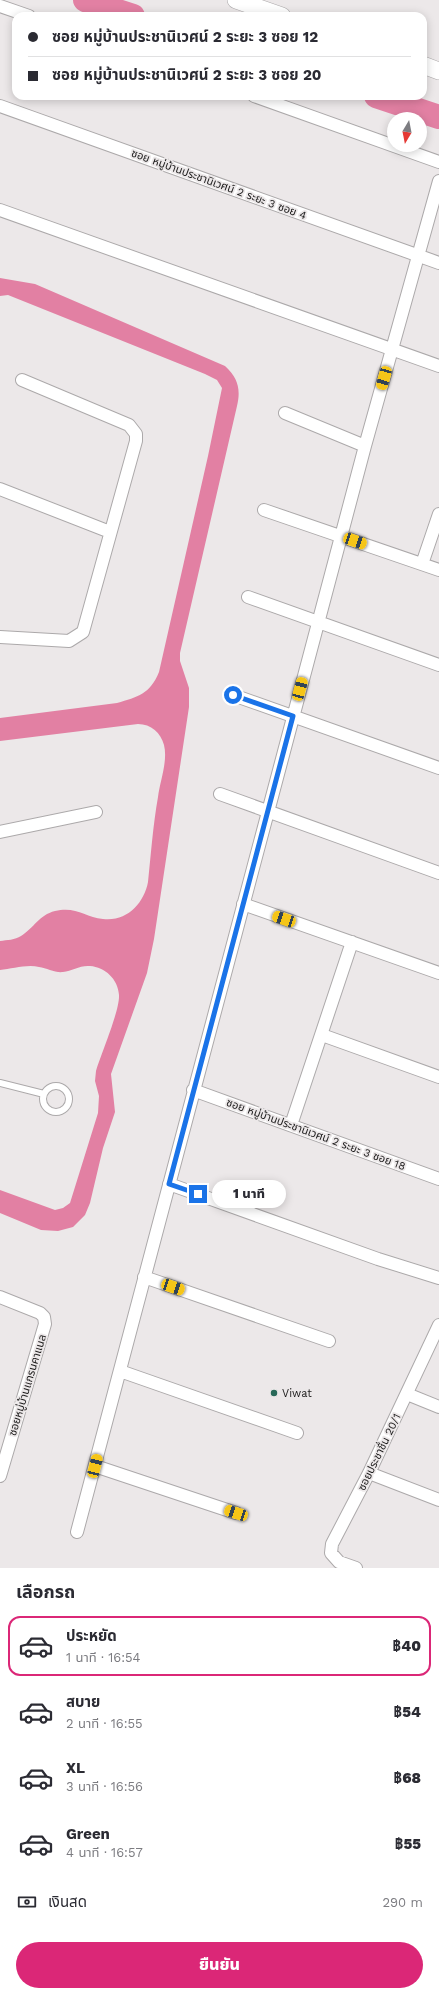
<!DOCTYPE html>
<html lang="th">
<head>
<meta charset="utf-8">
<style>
  body { margin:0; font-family:"Work Sans","Noto Sans Thai",sans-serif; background:#f7f7f7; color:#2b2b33; height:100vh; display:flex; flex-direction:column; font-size:15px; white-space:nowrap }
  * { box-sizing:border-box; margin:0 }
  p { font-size:13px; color:#7c7c81 }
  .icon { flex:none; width:22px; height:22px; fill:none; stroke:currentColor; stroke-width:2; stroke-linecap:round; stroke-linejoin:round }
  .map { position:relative; height:1568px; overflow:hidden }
  .sheet { display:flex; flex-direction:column; background:#fff; flex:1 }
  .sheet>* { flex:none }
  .hud { position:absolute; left:12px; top:12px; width:415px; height:88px; border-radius:12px; box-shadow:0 2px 10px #0003; display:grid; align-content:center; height:88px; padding:0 16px; background:#fff }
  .needle { width:26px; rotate:190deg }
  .controls { position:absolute; left:387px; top:112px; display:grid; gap:8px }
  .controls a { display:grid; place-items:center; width:40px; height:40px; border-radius:50%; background:#fff; box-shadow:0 2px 10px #0003; font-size:20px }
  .end { position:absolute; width:18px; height:18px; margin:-9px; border:5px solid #1a73e8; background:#fff; box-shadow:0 0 0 2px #fff }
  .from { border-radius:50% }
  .bubble { position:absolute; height:28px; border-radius:14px; background:#fff; box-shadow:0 2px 10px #0003; font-size:13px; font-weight:800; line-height:28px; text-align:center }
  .car { position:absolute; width:12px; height:24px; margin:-12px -6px; border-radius:5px; box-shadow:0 0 3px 1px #0007; background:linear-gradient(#f5c518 24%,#345 0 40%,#f5c518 0 76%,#345 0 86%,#f5c518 0) }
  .hud b { display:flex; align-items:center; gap:14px; height:38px; font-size:15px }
  .hud b+b { border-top:1px solid #e1e1e2 }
  .hud i { width:10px; height:10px; background:#2b2b33 }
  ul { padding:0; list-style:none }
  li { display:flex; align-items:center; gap:12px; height:60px; margin:0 8px 6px; padding:0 8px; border:2px solid transparent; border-radius:12px }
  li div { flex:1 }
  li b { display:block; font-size:15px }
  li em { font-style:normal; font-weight:800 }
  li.selected { border-color:#db2777 }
  li>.icon { width:36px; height:36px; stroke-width:1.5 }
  h2 { padding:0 16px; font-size:18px; line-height:48px }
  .pay { display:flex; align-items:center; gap:10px; height:44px; padding:0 16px; font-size:15px }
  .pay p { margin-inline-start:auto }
  .action { display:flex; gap:8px; margin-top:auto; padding:8px 16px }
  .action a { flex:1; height:46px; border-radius:24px; background:#db2777; color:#fff; font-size:16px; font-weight:800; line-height:46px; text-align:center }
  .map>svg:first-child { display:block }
  .water { fill:#e280a3 }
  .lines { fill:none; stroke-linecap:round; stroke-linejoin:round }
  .river { stroke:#e280a3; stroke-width:24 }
  .lane-casing { stroke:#aca9aa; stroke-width:8 }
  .street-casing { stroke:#aca9aa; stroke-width:14 }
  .secondary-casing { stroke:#aca9aa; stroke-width:18 }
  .lane { stroke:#fff; stroke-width:6 }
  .street { stroke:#fff; stroke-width:12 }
  .secondary { stroke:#fff; stroke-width:17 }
  .route { stroke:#1a73e8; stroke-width:5 }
  .poi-dot { fill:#286959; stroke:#ece8e9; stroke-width:1.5 }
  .labels { text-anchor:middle; stroke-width:3.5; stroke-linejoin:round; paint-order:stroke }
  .street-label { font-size:11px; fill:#1b1a1a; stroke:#ece8e9 }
  .poi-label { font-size:11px; fill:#1b1a1a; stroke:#ece8e9; text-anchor:start }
</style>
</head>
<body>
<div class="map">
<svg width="439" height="1568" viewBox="0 0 439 1568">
  <rect width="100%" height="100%" fill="#ece8e9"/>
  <path class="water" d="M 0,278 L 35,284 L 225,366 C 238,378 241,389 237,406 L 180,653 L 180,661 L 189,688 L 189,707 L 154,939 L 147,973 L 111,1074 L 115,1112 L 103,1148 L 90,1203 L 85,1215 L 73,1227 L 58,1231 L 41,1230 L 0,1213 L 0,1190 L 55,1210 L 63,1208 L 70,1203 L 98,1113 L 99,1096 L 95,1081 L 96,1071 C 101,1054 120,1010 119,995 C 118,979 105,967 90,966 C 80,965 72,971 63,972 C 55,973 47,968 39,967 C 27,964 12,969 0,970 L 0,941 C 7,940 15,940 21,936 C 34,928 39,915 55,911 C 76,906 85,917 103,919 C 127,922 144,903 148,882 C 151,854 153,825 158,797 C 160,781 168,761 164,745 C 161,733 151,724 138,724 L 0,741 L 0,718 L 117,703 C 138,697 150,694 159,672 L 208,456 L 222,388 L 217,380 L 205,374 L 8,295 L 0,296 Z"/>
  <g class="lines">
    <path class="river" d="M 85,0 L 133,16
      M 376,96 L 439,117"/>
    <g class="lane-casing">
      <path id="lane" d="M 0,1083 L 44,1094
        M43 1099a13 13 0 1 1 26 0a13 13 0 1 1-26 0Z"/>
    </g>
    <g class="street-casing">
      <path id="street" d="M 0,6 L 29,16
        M 254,96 L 439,162
        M 0,106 L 439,263
        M 0,210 L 439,366
        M 285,413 L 365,446
        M 0,489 L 110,532
        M 264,510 L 439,570
        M 422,564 L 439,514
        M 248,597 L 439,665
        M 0,637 L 69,641 L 83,632 L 136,441 L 136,434 L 129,425 L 22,380
        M 233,695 L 439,768
        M 220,794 L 439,873
        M 0,832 L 96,812
        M 243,904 L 439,973
        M 322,1035 L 439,1077
        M 193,1090 L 439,1179
        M 291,1125 L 352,942
        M 169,1184 L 378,1259 L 439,1278
        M 144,1277 L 329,1341
        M 0,1297 L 40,1313 L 44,1317 L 45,1324 L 0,1476
        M 120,1371 L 297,1433
        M 407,1394 L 439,1407
        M 95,1466 L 236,1513
        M 369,1473 L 439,1500
        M 77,1532 L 365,446 L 439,181
        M 356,1568 L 339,1562 L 331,1553 L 332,1544 L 369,1473 L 439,1325"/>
    </g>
    <g class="secondary-casing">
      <path id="secondary" d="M 236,0 L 282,16
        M 423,65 L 439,71"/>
    </g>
    <use href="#lane" class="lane"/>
    <use href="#street" class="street"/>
    <use href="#secondary" class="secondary"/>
  </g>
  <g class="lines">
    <path class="route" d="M 198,1194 L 169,1184 L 293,716 L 233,695"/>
  </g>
  <circle class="poi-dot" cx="274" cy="1393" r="4"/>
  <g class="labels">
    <g class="street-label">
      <text transform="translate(219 184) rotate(20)" y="4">ซอย หมู่บ้านประชานิเวศน์ 2 ระยะ 3 ซอย 4</text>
      <text transform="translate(316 1134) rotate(20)" y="4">ซอย หมู่บ้านประชานิเวศน์ 2 ระยะ 3 ซอย 18</text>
      <text transform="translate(27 1385) rotate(-73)" y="4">ซอยหมู่บ้านแกรนคาแนล</text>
      <text transform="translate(379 1452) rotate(-64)" y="4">ซอยประชาชื่น 20/1</text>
    </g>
    <g class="poi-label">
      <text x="282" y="1397">Viwat</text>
    </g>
  </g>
</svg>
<div class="controls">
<a><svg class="needle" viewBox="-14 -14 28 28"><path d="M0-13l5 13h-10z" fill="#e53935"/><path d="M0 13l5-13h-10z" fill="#7c7c81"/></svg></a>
</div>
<i class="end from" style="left:233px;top:695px"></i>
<i class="end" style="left:198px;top:1194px"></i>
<div class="bubble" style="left:212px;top:1180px;width:74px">1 นาที</div>
<i class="car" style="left:384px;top:378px;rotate:196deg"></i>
<i class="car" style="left:355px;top:541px;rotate:109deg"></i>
<i class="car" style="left:300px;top:689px;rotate:15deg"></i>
<i class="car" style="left:284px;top:919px;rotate:289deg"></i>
<i class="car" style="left:173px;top:1287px;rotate:109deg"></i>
<i class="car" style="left:95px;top:1466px;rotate:14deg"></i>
<i class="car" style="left:236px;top:1513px;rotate:288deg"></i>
<div class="hud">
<b><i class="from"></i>ซอย หมู่บ้านประชานิเวศน์ 2 ระยะ 3 ซอย 12</b>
<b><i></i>ซอย หมู่บ้านประชานิเวศน์ 2 ระยะ 3 ซอย 20</b>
</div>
</div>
<section class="sheet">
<h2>เลือกรถ</h2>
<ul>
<li class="selected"><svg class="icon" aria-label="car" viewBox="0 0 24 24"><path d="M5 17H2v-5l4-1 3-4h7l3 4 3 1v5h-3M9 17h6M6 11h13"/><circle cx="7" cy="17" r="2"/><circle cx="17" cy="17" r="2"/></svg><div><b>ประหยัด</b><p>1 นาที · 16:54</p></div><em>฿40</em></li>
<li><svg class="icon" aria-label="car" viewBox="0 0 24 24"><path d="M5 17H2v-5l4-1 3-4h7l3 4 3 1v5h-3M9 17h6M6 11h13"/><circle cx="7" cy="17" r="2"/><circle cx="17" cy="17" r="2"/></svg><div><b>สบาย</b><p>2 นาที · 16:55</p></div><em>฿54</em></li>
<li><svg class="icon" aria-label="car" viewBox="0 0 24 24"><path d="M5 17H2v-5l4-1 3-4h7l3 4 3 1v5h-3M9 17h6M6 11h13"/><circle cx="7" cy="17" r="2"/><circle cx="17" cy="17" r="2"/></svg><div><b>XL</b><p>3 นาที · 16:56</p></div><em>฿68</em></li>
<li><svg class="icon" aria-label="car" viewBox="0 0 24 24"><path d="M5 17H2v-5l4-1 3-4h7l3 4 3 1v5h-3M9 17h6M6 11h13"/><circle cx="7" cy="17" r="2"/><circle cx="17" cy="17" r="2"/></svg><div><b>Green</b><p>4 นาที · 16:57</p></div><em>฿55</em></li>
</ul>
<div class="pay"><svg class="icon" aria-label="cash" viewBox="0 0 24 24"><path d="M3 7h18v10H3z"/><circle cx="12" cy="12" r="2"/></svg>เงินสด<p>290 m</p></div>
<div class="action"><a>ยืนยัน</a></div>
</section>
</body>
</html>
